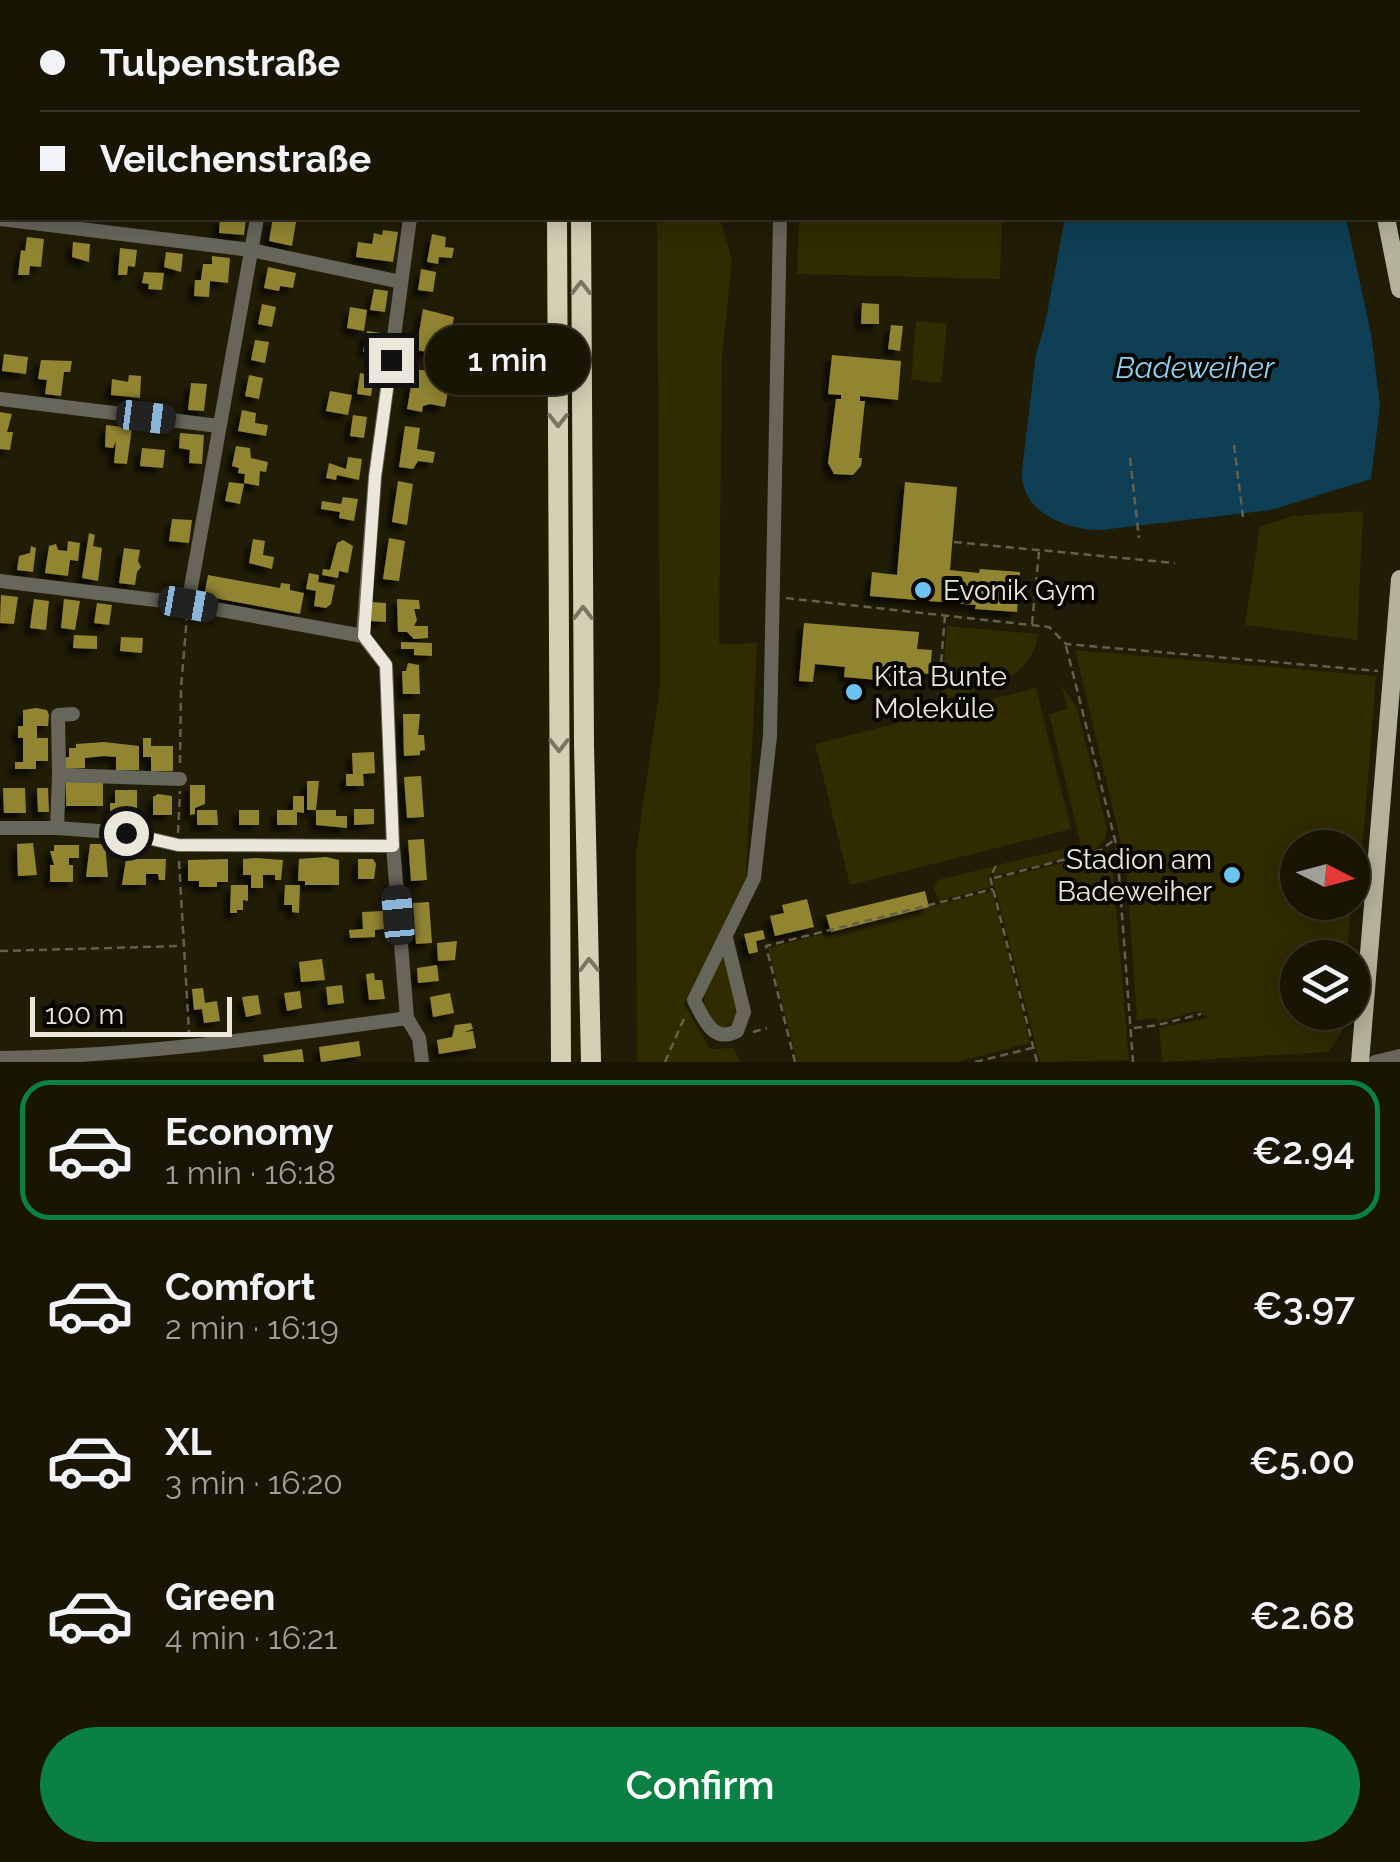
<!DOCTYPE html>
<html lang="en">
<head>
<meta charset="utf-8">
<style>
  body { margin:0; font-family:Raleway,sans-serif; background:#252213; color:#f1f3f6; height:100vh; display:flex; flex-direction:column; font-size:38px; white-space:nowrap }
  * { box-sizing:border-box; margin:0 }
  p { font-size:32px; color:#9f9f9a }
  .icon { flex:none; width:55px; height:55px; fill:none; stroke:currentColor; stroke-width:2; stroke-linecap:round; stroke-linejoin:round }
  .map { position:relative; height:1062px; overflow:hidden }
  .sheet { display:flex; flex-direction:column; background:#181504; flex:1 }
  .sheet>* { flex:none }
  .guide { position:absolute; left:0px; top:0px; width:1400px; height:220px; box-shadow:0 5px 25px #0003,0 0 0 2px #363426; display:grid; align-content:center; height:220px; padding:0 40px; background:#181504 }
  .needle { width:65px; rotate:96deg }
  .buttons { position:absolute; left:1280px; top:830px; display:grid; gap:20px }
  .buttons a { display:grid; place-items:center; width:90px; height:90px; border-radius:50%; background:#181504; box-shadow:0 5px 25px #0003,0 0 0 2px #363426; font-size:50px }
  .scale { position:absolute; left:30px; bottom:25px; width:202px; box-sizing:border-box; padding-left:10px; border:5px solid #eae8da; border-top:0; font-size:28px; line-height:35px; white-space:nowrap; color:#eae8da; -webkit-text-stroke:8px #080601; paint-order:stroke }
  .end { position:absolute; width:45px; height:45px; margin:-22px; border:12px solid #eae8da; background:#111; box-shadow:0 0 0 5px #111 }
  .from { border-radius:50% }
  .bubble { position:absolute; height:70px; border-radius:35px; background:#181504; box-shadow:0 5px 25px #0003,0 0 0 2px #363426; font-size:32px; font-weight:600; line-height:70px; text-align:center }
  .car { position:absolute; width:30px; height:60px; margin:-30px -15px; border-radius:12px; box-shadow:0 0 8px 2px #0007; background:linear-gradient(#222 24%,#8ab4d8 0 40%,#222 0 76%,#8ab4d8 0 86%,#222 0) }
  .guide b { display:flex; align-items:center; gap:35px; height:95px; font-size:38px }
  .guide b+b { border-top:2px solid #363426 }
  .guide i { width:25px; height:25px; background:#f1f3f6 }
  ul { padding:18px 0 0; list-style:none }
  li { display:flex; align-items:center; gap:30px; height:140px; margin:0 20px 15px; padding:0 20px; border:5px solid transparent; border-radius:30px }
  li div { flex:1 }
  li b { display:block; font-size:38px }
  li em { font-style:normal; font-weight:600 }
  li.selected { border-color:#0b8043 }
  li>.icon { width:90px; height:90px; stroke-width:1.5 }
  .primary-button { display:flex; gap:20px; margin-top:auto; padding:20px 40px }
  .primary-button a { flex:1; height:115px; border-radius:60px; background:#0b8043; color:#fff; font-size:40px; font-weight:600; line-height:115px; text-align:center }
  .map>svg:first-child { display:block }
  .green { fill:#312b00 }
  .water { fill:#0e3f55 }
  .building { fill:#928531; filter:url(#shadow) }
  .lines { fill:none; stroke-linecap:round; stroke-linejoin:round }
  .path { stroke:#63604c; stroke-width:2.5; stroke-dasharray:8 5; stroke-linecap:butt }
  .minor { stroke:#67665b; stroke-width:14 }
  .major { stroke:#b5b29a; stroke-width:18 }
  .highway { stroke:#d4d0b4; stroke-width:20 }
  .oneway { stroke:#787563 }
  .route { stroke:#eae8da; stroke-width:12 }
  .poi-dot { fill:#6ac3f1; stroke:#080601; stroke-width:4 }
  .labels { text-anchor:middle; stroke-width:8; stroke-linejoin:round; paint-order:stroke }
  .poi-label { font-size:28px; fill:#eae8da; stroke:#080601; text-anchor:start }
  .water-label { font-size:30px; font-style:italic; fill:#91d0f3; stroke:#080601 }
</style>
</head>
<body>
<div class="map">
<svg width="1400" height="1062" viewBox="0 0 1400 1062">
  <defs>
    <filter id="shadow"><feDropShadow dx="-6" dy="6" stdDeviation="2.5" flood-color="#0009"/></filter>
  </defs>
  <rect width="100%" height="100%" fill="#201c05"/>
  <path class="green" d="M 657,218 L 720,218 L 732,260 L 722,356 L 719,644 L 757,643 L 746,877 L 684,1004 L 710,1049 L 733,1048 L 741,1062 L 637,1062 L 636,853 L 660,686 Z
    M 799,218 L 1002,218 L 1000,279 L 797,274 Z
    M 916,321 L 947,324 L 941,383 L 911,380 Z
    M 1363,511 L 1357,640 L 1245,625 L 1260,526 L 1293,516 Z
    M 947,626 L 1038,634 C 1033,681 980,690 941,700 Z
    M 1075,650 L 1376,676 L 1364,830 L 1353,891 L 1352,848 L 1298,848 L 1298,902 L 1351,903 L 1347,957 L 1298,958 L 1298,1012 L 1343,1013 L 1341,1033 L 1328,1052 L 1162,1062 L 1159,1028 L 1208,1018 L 1197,1011 L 1158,1022 L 1157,1018 L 1137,1020 L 1127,878 L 1121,843 Z
    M 1062,685 L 1077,708 L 1107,829 L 1105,839 L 1093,852 L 993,876 L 998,865 L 1081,845 L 1049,714 L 1067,709 Z
    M 1036,688 L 1071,829 L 850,885 L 815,744 Z
    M 1111,851 L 1129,1060 L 1040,1062 L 993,880 Z
    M 995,866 L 988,878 L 991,887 L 938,901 L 934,888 L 938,880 Z
    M 992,891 L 1030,1043 L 957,1062 L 797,1062 L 768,948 Z
    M 724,953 L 738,1009 L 736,1020 L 722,1029 C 688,1009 710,979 724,953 Z"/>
  <path class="water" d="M 1065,218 L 1346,218 L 1371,334 L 1380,405 L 1371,479 L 1271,510 L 1101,530 C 1066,530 1020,512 1022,471 L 1036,354 L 1045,324 Z"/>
  <path class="building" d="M 220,218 L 246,218 L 244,235 L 219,233 Z
    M 273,218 L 296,222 L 292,246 L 269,241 Z
    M 383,230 L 398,232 L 393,262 L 356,257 L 358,242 L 372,244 L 374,233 L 382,235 Z
    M 432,234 L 446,237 L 445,247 L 454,248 L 452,258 L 439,257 L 438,264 L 427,262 Z
    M 27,237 L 44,239 L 41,267 L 30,266 L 29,275 L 18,275 L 21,250 L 25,251 Z
    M 73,242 L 90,244 L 89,262 L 72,257 Z
    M 120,248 L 137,250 L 135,267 L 128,266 L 127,275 L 118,275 Z
    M 166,252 L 183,254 L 181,272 L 164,267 Z
    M 212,256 L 230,258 L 228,283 L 210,281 L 209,297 L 194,296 L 195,280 L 201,280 L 203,264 L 212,264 Z
    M 268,267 L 296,273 L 293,288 L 280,286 L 279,291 L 264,288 Z
    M 421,269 L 436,272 L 433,292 L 418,290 Z
    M 144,272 L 164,273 L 162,290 L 148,289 L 149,284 L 142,283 Z
    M 374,289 L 388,291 L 385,312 L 370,310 Z
    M 862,303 L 879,304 L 879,324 L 861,324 Z
    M 262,304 L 276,307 L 272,327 L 258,324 Z
    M 350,307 L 367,310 L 364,331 L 347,328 Z
    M 423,309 L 454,317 L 451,335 L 435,332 L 432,353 L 416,350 Z
    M 891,325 L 903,326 L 900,351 L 888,349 Z
    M 367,331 L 381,333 L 378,354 L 363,352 Z
    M 255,340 L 269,342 L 265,363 L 251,360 Z
    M 4,354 L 28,357 L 26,374 L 2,371 Z
    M 439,354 L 451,356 L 449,366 L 457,368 L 455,378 L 435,375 Z
    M 832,355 L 901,361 L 898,400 L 860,396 L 860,401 L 865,401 L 859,458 L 862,458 L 861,466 L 853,475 L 834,474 L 828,463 L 836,399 L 841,399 L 841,395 L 828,394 Z
    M 41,360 L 72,361 L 70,372 L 64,372 L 61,396 L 45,394 L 47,380 L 38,379 Z
    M 414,369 L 429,371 L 428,377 L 450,381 L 445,407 L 430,404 L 423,406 L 422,412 L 407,409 Z
    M 360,373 L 374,376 L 371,396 L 357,394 Z
    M 129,375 L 141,376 L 140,398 L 111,395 L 112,379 L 128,382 Z
    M 249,375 L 263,378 L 259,399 L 245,396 Z
    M 191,383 L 207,384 L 204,411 L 188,410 Z
    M 330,391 L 352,395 L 348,415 L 326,411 Z
    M 242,410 L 256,413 L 255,423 L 268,425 L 266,436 L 238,431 Z
    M 0,412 L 12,414 L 7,432 L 13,432 L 10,450 L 0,449 Z
    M 353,415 L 367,417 L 364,438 L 350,436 Z
    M 106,425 L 132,428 L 127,464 L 114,463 L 116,441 L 113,448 L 105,447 Z
    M 405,426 L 420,428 L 417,449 L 435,452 L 433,463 L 418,461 L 413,469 L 399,467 Z
    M 180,433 L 204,435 L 202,464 L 189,463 L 190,450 L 179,448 Z
    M 236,446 L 250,448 L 251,458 L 268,462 L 266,472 L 260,471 L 259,486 L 244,483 L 245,474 L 238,473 L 239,468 L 232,466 Z
    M 142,448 L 165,450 L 163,468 L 140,466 Z
    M 348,457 L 362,459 L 359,480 L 337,475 L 336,480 L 326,478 L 329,463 L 346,469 Z
    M 398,481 L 413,484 L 407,525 L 392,522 Z
    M 229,482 L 244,484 L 240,504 L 225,501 Z
    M 905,482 L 957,487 L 950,570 L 979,573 L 980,569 L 1020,572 L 1017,612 L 975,609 L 976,605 L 870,596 L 872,572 L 897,575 Z
    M 343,497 L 358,499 L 354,521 L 339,518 L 340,512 L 321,509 L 322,501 L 341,504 Z
    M 172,519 L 192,520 L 189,543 L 169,541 Z
    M 89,533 L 95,535 L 93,546 L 102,548 L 98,581 L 82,578 Z
    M 389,538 L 405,541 L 399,581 L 383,579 Z
    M 253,539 L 265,541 L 263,555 L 274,557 L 272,569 L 249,563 Z
    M 343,540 L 353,546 L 348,573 L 339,571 L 338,578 L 322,575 L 323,569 L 330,570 L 337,543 Z
    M 68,541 L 80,543 L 78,561 L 70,560 L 68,576 L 45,573 L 49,546 L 56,544 L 58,550 L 67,551 Z
    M 31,546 L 36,548 L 33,572 L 17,570 L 19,556 L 30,553 Z
    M 124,548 L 140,550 L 138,561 L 141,567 L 137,572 L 135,585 L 119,583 Z
    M 309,573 L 319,575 L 318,582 L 335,585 L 331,604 L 326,608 L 314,606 L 316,591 L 306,589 Z
    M 208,575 L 280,588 L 281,583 L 290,584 L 290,590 L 304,593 L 300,614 L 204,596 Z
    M 1,595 L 18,597 L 14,624 L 0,623 Z
    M 34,599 L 49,601 L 46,630 L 30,628 Z
    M 64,599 L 80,601 L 75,630 L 61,628 Z
    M 397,599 L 419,600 L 420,609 L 414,609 L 417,620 L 414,626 L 428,626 L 428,638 L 414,639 L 407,632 L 398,632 Z
    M 371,602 L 386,603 L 386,622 L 371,621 Z
    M 97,603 L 112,605 L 109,625 L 94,623 Z
    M 804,623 L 919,632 L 917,649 L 932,650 L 930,674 L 901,671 L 900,682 L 844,677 L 845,667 L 815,664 L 813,682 L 799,681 Z
    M 74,635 L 97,636 L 97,649 L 73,648 Z
    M 121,637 L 143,638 L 142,653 L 120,651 Z
    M 401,642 L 432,643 L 432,656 L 414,655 L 414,649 L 401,649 Z
    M 408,663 L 419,665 L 420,694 L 403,694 L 402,671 L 406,671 Z
    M 36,708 L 47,710 L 49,715 L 48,726 L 37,726 L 37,738 L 48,738 L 48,761 L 36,761 L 36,769 L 15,769 L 15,762 L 23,762 L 23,738 L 18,738 L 18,726 L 23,726 L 23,710 Z
    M 403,714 L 420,714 L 418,735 L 424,735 L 425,750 L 420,751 L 420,755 L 404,756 Z
    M 143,738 L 151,738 L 151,746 L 173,746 L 173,771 L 151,771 L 151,757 L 143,757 Z
    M 104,742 L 139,746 L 139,770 L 116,770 L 116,757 L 104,756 L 85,758 L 85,768 L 62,769 L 62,758 L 69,757 L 69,748 L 76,748 L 76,744 Z
    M 374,752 L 375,773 L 363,774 L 364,786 L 346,786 L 346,774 L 353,774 L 352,753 Z
    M 421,776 L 424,817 L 407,818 L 404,777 Z
    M 66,781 L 103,781 L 103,806 L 66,806 Z
    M 307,781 L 319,781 L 316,810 L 307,810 Z
    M 190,785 L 205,785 L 205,804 L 195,808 L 195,814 L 190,815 Z
    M 3,788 L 25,788 L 26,813 L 4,813 Z
    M 37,788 L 48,788 L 49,812 L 38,812 Z
    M 115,790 L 137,790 L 137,815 L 110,816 L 110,803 L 115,803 Z
    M 158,794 L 172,796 L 172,815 L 153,815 L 153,797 Z
    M 293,796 L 304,796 L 304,813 L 297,812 L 297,825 L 277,825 L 277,810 L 293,810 Z
    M 354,809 L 374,809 L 374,824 L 354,825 Z
    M 197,810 L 217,810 L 218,825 L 197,825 Z
    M 239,810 L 259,810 L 259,825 L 239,825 Z
    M 316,810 L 336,810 L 336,816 L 347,816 L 347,828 L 316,825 Z
    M 424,839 L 427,880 L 411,881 L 408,840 Z
    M 33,843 L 37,875 L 18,876 L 17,844 Z
    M 90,844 L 105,844 L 108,877 L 86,877 Z
    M 54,845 L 79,845 L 79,858 L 69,858 L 69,865 L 73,865 L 73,882 L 50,882 L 50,865 L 54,865 L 50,851 L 54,851 Z
    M 326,857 L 339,860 L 339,885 L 305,885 L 305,881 L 298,881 L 299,859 Z
    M 256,858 L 283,860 L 281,880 L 275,880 L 275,875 L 263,875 L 263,888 L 251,888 L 251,875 L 243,875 L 243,859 Z
    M 126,859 L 166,859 L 165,880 L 159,880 L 158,874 L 146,874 L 146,885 L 122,885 Z
    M 228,859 L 228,882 L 217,882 L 217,887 L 199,887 L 199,881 L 188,881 L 188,860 Z
    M 358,859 L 373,859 L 376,864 L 374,879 L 358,879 Z
    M 231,885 L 248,885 L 248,901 L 243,900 L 243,910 L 237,910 L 237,913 L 230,913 Z
    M 285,885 L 300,885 L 299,913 L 292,912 L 292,905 L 284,905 Z
    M 925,891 L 929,907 L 831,932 L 826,915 Z
    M 807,899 L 814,927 L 775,936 L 770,916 L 784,913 L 782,905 Z
    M 429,902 L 432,943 L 416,944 L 413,903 Z
    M 383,911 L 384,929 L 375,930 L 375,937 L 350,938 L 349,930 L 363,929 L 362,912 Z
    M 763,930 L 765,939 L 756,941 L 758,952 L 749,954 L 744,934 Z
    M 457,941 L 455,960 L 438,961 L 437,943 Z
    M 322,959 L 325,980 L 301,982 L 299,962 Z
    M 437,965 L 439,981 L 418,983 L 417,968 Z
    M 374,973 L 375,980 L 382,980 L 385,999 L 369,1000 L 366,974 Z
    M 342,985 L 344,1003 L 328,1005 L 326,987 Z
    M 203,988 L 205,1003 L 217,1001 L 220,1021 L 204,1023 L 202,1009 L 194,1010 L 192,989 Z
    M 300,991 L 302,1008 L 287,1011 L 284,993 Z
    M 450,993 L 454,1013 L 433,1017 L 430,997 Z
    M 258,995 L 261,1014 L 246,1017 L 242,997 Z
    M 471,1023 L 473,1029 L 464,1032 L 473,1031 L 476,1048 L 439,1054 L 437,1040 L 452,1037 L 455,1025 Z
    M 359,1041 L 361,1056 L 321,1062 L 319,1047 Z
    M 302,1049 L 304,1062 L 264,1062 L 263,1055 Z"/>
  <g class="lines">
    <path class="path" d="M 1269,0 L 1270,2
      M 1398,57 L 1400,57
      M 1234,445 L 1243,517
      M 1130,458 L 1139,538
      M 954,542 L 1175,563
      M 786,598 L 1049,627 L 1066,644 L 1378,671
      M 1032,624 L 1039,552
      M 1066,646 L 1117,848 L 1133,1062
      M 938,701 L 945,615
      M 180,763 L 181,688 L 187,616
      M 178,833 L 180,791
      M 179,861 L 189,1032
      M 996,866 L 990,877 L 1037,1062
      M 994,878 L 1101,850 L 1114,840
      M 0,951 L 181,946
      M 1134,1028 L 1158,1025 L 1201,1014
      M 753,1032 L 767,1028
      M 665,1062 L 686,1014
      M 795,1062 L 766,946 L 993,889
      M 975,1062 L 1032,1048"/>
    <path class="minor" d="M 1301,0 L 1303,2
      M 298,2 L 298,0
      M 784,2 L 784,0
      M 1398,12 L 1400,11
      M 0,42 L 2,42
      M 410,218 L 375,477 L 363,636 L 386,665 L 393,846 L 407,1018 L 419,1038 L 422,1062
      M 0,219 L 251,250 L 401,282
      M 0,399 L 219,426
      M 0,581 L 188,604 L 363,636
      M 188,604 L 257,218
      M 59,775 L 58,715 L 73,714
      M 0,828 L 57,828 L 126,833 L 178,845 L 393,846
      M 57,828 L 59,775 L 180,779
      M 726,938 L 744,1012 L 737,1031 C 713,1044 703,1018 694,1000 L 754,878 L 770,736 L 780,218
      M 0,1058 C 138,1056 271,1037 407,1018
      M 1375,1062 L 1400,1056"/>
    <path class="major" d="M 1233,0 L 1238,2
      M 1386,218 L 1400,289
      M 1360,1062 L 1400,579"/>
    <path class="highway" d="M 556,0 L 556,2
      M 580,0 L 580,2
      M 557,218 L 561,1062
      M 581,218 L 584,745 L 591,1062"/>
  </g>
  <defs><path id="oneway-chevron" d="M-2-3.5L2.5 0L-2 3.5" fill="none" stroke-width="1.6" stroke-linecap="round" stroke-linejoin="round" transform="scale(2.5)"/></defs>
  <g class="oneway">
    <use href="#oneway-chevron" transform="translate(581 288) rotate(-90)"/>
    <use href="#oneway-chevron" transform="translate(558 420) rotate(90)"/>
    <use href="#oneway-chevron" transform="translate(583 613) rotate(-90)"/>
    <use href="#oneway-chevron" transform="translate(559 745) rotate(90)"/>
    <use href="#oneway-chevron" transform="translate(589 965) rotate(-91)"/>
  </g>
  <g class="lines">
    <path class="route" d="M 126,833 L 178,845 L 393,846 L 386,665 L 364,636 L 375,477 L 391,360"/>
  </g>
  <g class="poi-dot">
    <circle cx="923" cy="590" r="10"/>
    <circle cx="854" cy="692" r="10"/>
    <circle cx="1232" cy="875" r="10"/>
  </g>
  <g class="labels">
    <g class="poi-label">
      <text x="943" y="600">Evonik Gym</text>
      <text x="874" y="686">Kita Bunte<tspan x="874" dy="32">Moleküle</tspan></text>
      <text x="1212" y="869" text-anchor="end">Stadion am<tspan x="1212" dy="32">Badeweiher</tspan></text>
    </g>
    <g class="water-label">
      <text x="1195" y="378">Badeweiher</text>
    </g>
  </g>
</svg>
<div class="buttons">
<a><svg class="needle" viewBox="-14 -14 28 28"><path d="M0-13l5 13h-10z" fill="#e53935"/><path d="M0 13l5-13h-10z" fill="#9f9f9a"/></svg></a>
<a><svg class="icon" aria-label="layers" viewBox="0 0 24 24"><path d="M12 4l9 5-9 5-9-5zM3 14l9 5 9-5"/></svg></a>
</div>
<div class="scale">100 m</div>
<i class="end from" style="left:126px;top:833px"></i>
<i class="end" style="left:391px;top:360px"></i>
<div class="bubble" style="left:425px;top:325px;width:165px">1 min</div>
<i class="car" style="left:146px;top:417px;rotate:97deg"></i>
<i class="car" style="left:188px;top:604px;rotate:100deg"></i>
<i class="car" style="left:398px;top:915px;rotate:355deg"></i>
<div class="guide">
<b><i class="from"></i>Tulpenstraße</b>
<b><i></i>Veilchenstraße</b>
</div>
</div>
<section class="sheet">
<ul>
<li class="selected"><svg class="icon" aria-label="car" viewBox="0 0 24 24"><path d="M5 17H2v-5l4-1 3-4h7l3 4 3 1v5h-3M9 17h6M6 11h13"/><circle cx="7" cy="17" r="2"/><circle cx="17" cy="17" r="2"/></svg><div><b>Economy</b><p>1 min · 16:18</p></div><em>€2.94</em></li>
<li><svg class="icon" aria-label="car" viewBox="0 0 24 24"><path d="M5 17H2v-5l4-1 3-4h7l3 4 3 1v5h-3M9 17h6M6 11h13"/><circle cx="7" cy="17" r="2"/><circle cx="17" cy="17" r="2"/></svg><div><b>Comfort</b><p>2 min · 16:19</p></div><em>€3.97</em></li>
<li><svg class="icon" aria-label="car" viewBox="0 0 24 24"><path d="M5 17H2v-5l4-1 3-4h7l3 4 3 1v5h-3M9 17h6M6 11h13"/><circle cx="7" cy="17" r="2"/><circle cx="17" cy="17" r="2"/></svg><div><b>XL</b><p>3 min · 16:20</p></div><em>€5.00</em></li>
<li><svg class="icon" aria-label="car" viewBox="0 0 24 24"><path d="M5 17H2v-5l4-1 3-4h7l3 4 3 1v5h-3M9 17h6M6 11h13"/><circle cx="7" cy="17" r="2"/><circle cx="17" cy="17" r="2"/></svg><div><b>Green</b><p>4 min · 16:21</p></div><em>€2.68</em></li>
</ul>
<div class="primary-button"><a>Confirm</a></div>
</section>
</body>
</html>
